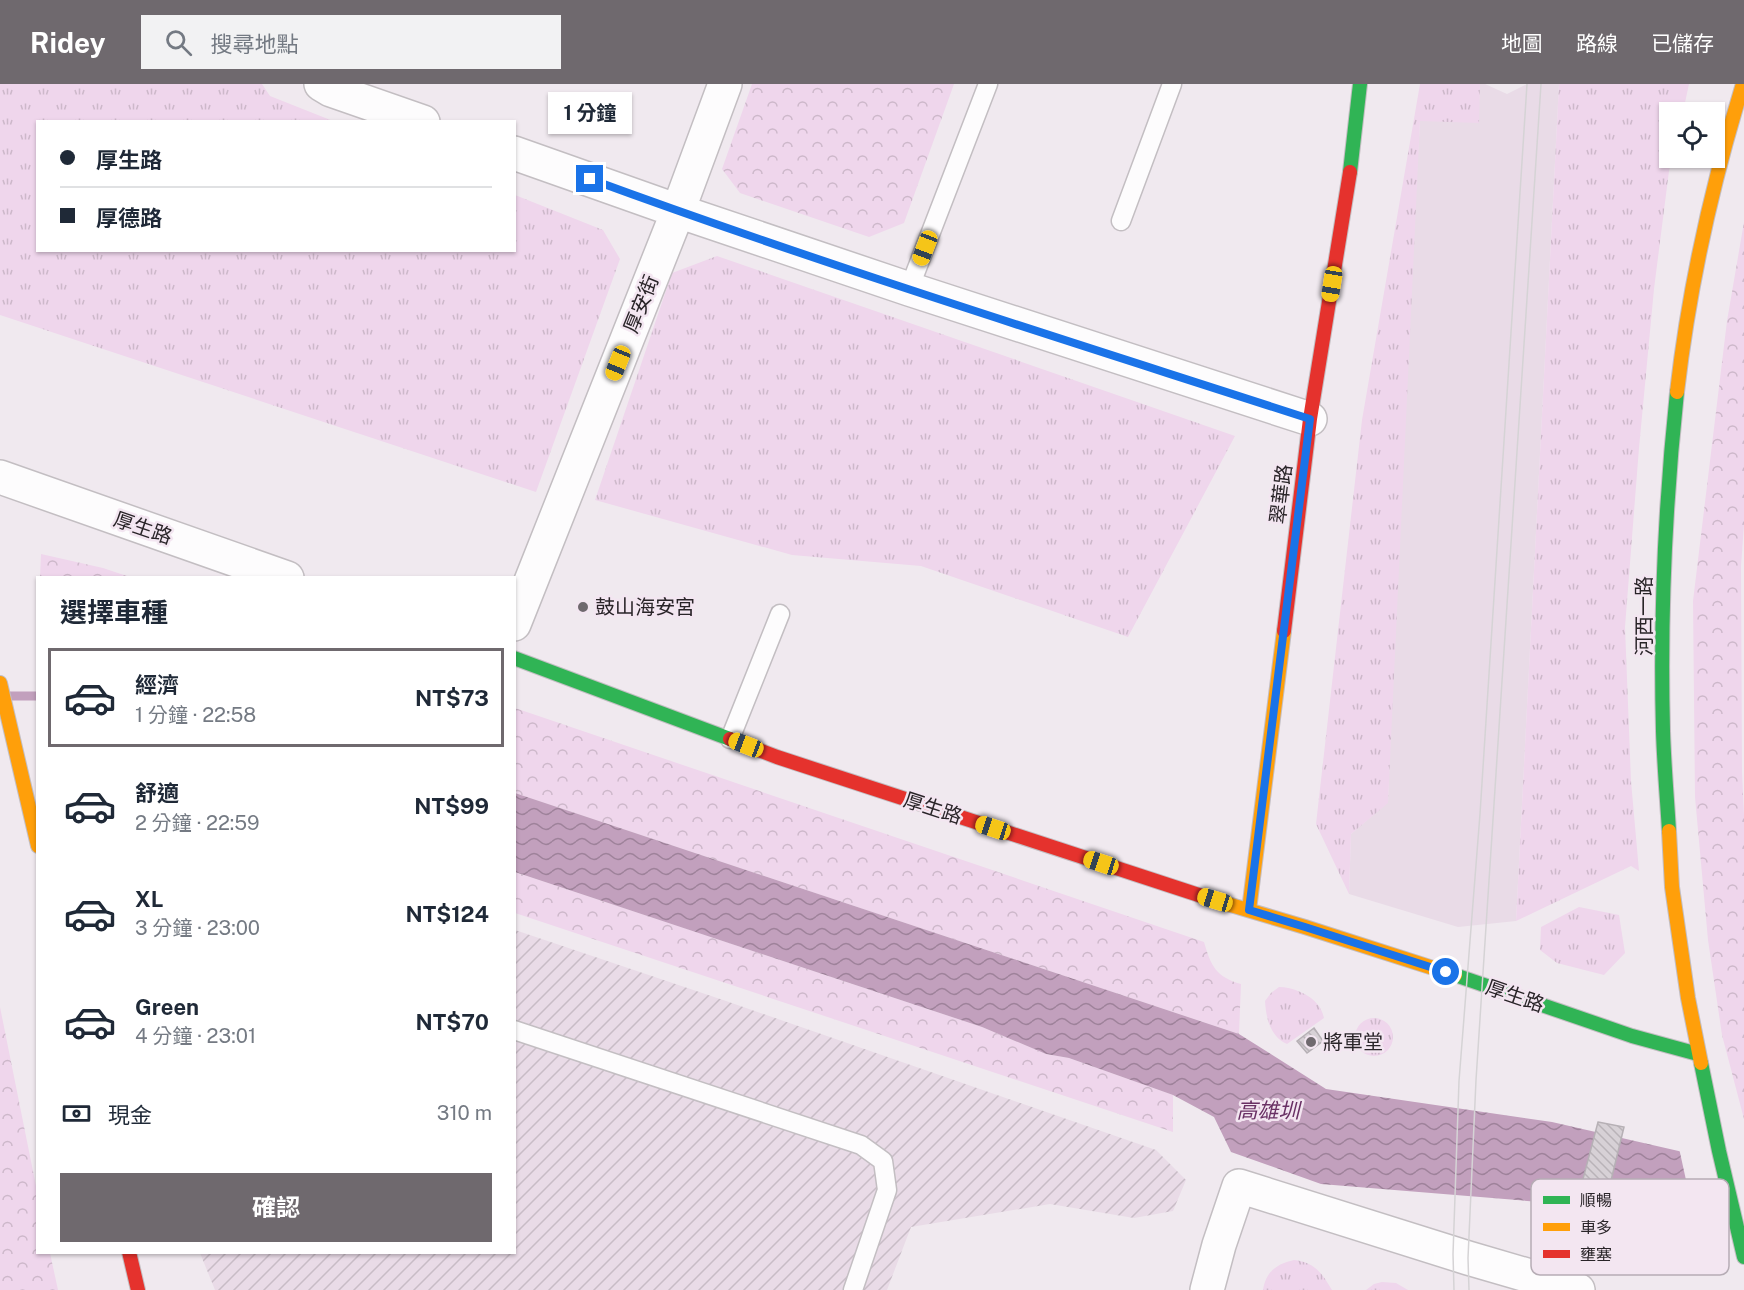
<!DOCTYPE html>
<html lang="zh-TW">
<head>
<meta charset="utf-8">
<style>
  body { margin:0; font-family:"Public Sans","Noto Sans TC",sans-serif; background:#f2f2f3; color:#1f2937; height:100vh; display:flex; flex-direction:column; font-size:22px; white-space:nowrap }
  * { box-sizing:border-box; margin:0 }
  p { font-size:20px; color:#747a83 }
  .icon { flex:none; width:33px; height:33px; fill:none; stroke:currentColor; stroke-width:2; stroke-linecap:round; stroke-linejoin:round }
  .map { position:relative; flex:1; overflow:hidden }
  .panel { position:absolute; left:36px; top:492px; width:480px; height:678px; display:flex; flex-direction:column; background:#fff; border-radius:0px; box-shadow:0 2px 4px #0004 }
  .panel>* { flex:none }
  .guide { position:absolute; left:36px; top:36px; width:480px; height:132px; border-radius:0px; box-shadow:0 2px 4px #0004; display:grid; align-content:center; height:132px; padding:0 24px; background:#fff }
  .controls { position:absolute; left:1659px; top:18px; display:grid; gap:12px }
  .controls a { display:grid; place-items:center; width:66px; height:66px; border-radius:0px; background:#fff; box-shadow:0 2px 4px #0004; font-size:30px }
  .end { position:absolute; width:27px; height:27px; margin:-14px; border:8px solid #1a73e8; background:#fff; box-shadow:0 0 0 3px #fff }
  .from { border-radius:50% }
  .bubble { position:absolute; height:42px; border-radius:0px; background:#fff; box-shadow:0 2px 4px #0004; font-size:20px; font-weight:700; line-height:42px; text-align:center }
  .car { position:absolute; width:18px; height:36px; margin:-18px -9px; border-radius:8px; box-shadow:0 0 4px 2px #0007; background:linear-gradient(#f5c518 24%,#345 0 40%,#f5c518 0 76%,#345 0 86%,#f5c518 0) }
  .guide b { display:flex; align-items:center; gap:21px; height:57px; font-size:22px }
  .guide b+b { border-top:2px solid #e0e1e3 }
  .guide i { width:15px; height:15px; background:#1f2937 }
  ul { padding:0; list-style:none }
  li { display:flex; align-items:center; gap:18px; height:99px; margin:0 12px 9px; padding:0 12px; border:3px solid transparent; border-radius:0px }
  li div { flex:1 }
  li b { display:block; font-size:22px }
  li em { font-style:normal; font-weight:700 }
  li.on { border-color:#6f696e }
  li>.icon { width:54px; height:54px; stroke-width:1.5 }
  h2 { padding:0 24px; font-size:27px; line-height:72px }
  .pay { display:flex; align-items:center; gap:15px; height:66px; padding:0 24px; font-size:22px }
  .pay p { margin-inline-start:auto }
  .action { display:flex; gap:12px; margin-top:auto; padding:12px 24px }
  .action a { flex:1; height:69px; border-radius:0px; background:#6f696e; color:#fff; font-size:24px; font-weight:700; line-height:69px; text-align:center }
  header { display:flex; align-items:center; gap:36px; box-sizing:border-box; height:84px; padding:0 30px; background:#6f696e; color:#fff }
  header strong { font-size:28px }
  nav { display:flex; gap:33px; margin-inline-start:auto; font-size:21px }
  .search { width:420px; height:54px; background:#f2f2f3; display:flex; align-items:center; gap:15px; box-sizing:border-box; padding:0 21px; border-radius:0px; color:#747a83; font-size:22px }
  .map>svg:first-child { display:block }
  .built { fill:#e9dbe7 }
  .industrial { fill:url(#industrial-furrows) }
  .grass { fill:url(#grass-tufts) }
  .park { fill:url(#park-crowns) }
  .water { fill:url(#water-waves) }
  .pier { fill:#f0e9ef }
  .lines { fill:none; stroke-linecap:round; stroke-linejoin:round }
  .stream { stroke:#c2a0bd; stroke-width:9 }
  .building { fill:url(#building-back-hatch); stroke:#b6b0b5; stroke-width:1.5 }
  .lane-casing { stroke:#c3bec2; stroke-width:21 }
  .street-casing { stroke:#c3bec2; stroke-width:36 }
  .fast-casing { stroke:#c3bec2; stroke-width:16 }
  .slow-casing { stroke:#c3bec2; stroke-width:16 }
  .jam-casing { stroke:#c3bec2; stroke-width:16 }
  .lane { stroke:#fdfcfd; stroke-width:18 }
  .street { stroke:#fdfcfd; stroke-width:33 }
  .fast { stroke:#30b455; stroke-width:14 }
  .slow { stroke:#ff9f0a; stroke-width:14 }
  .jam { stroke:#e5322d; stroke-width:14 }
  .tram { stroke:#d5d3d5; stroke-width:1.5 }
  .route { stroke:#1a73e8; stroke-width:8 }
  .poi-dot { fill:#6f696e; stroke:#f3e6f1; stroke-width:2 }
  .labels { text-anchor:middle; stroke-width:5; stroke-linejoin:round; paint-order:stroke }
  .street-label { font-size:20px; fill:#292428; stroke:#f3e6f1 }
  .poi-label { font-size:20px; fill:#292428; stroke:#f3e6f1; text-anchor:start }
  .water-label { font-size:21px; font-style:italic; fill:#693064; stroke:#f3e6f1 }
  .key { fill:#f3e6f1; stroke:#b6acb5; stroke-width:1.5 }
  .key-label { font-size:16px; fill:#292428 }
</style>
</head>
<body>
<header>
<strong>Ridey</strong>
<div class="search"><svg class="icon" aria-label="search" viewBox="0 0 24 24"><circle cx="10" cy="10" r="6"/><path d="M15 15l6 6"/></svg>搜尋地點</div>
<nav><a>地圖</a><a>路線</a><a>已儲存</a></nav>
</header>
<div class="map">
<svg width="1744" height="1206" viewBox="0 0 1744 1206">
  <defs>
    <pattern id="industrial-furrows" width="10" height="10" patternUnits="userSpaceOnUse" patternTransform="scale(1.5)"><rect width="10" height="10" fill="#e9dbe7"/><path d="M-1 1l2-2M0 10L10 0M9 11l2-2" fill="none" stroke="#c8bcc6"/></pattern>
    <pattern id="grass-tufts" width="24" height="20" patternUnits="userSpaceOnUse" patternTransform="scale(1.5)"><rect width="24" height="20" fill="#efd6ec"/><path d="M3 7l-1-3M5 7V3M7 7l1-3M15 17l-1-3M17 17v-4M19 17l1-3" fill="none" stroke="#cdb8ca"/></pattern>
    <pattern id="park-crowns" width="20" height="18" patternUnits="userSpaceOnUse" patternTransform="scale(1.5)"><rect width="20" height="18" fill="#efd6ec"/><path d="M2 6a3 3 0 1 1 6 0M12 15a3 3 0 1 1 6 0" fill="none" stroke="#cdb8ca"/></pattern>
    <pattern id="water-waves" width="16" height="10" patternUnits="userSpaceOnUse" patternTransform="scale(1.5)"><rect width="16" height="10" fill="#c2a0bd"/><path d="M0 5q4-4 8 0t8 0" fill="none" stroke="#9e829a"/></pattern>
    <pattern id="building-back-hatch" width="6" height="6" patternUnits="userSpaceOnUse" patternTransform="scale(1.5)"><rect width="6" height="6" fill="#d7d1d6"/><path d="M-1 5l2 2M0 0l6 6M5-1l2 2" fill="none" stroke="#b9b3b8"/></pattern>
  </defs>
  <rect width="100%" height="100%" fill="#f0e9ef"/>
  <path class="built" d="M 1480,0 L 1485,0 L 1507,10 L 1527,0 L 1559,0 L 1516,837 L 1458,843 L 1349,810 L 1351,750 L 1388,718 L 1401,367 L 1420,36 L 1478,38 Z"/>
  <path class="industrial" d="M 515,846 L 726,917 L 1156,1066 L 1186,1096 L 1173,1127 L 1134,1134 L 1050,1120 L 911,1143 L 887,1206 L 215,1206 L 200,1169 L 514,1168 Z"/>
  <path class="grass" d="M 0,0 L 262,0 L 270,12 L 333,37 L 38,38 L 38,166 L 514,166 L 515,111 L 603,146 L 620,175 L 536,408 L 0,231 Z
    M 1420,0 L 1480,0 L 1479,39 L 1420,37 L 1388,719 L 1351,750 L 1349,810 L 1316,740 L 1362,336 Z
    M 1559,0 L 1689,0 L 1683,28 L 1670,28 L 1670,74 L 1672,74 L 1669,87 L 1654,205 L 1639,364 L 1625,543 L 1631,697 L 1639,787 L 1631,782 L 1516,837 Z
    M 717,172 L 1235,352 L 1128,553 L 921,482 L 792,471 L 595,416 L 672,189 Z
    M 1579,823 L 1619,831 L 1625,869 L 1604,891 L 1557,879 L 1540,866 L 1541,843 Z
    M 1279,903 C 1292,903 1310,910 1318,921 C 1321,924 1323,930 1324,934 L 1287,960 C 1270,952 1266,934 1265,917 L 1271,909 Z
    M1355 953a19 19 0 1 1 38 0a19 19 0 1 1-38 0Z
    M 1294,1176 C 1314,1178 1322,1189 1332,1206 L 1263,1206 C 1266,1188 1276,1180 1294,1176 Z
    M 1382,1198 L 1396,1199 L 1408,1206 L 1366,1206 L 1374,1200 Z"/>
  <path class="park" d="M 752,0 L 954,0 L 904,139 L 869,153 L 740,109 L 722,85 Z
    M 1744,138 L 1744,440 L 1741,482 L 1742,688 L 1744,732 L 1744,1035 L 1722,951 L 1708,856 L 1695,713 L 1693,517 L 1727,237 Z
    M 41,470 L 103,484 L 130,493 L 40,493 Z
    M 515,624 L 1204,858 C 1211,882 1216,893 1241,900 L 1239,950 L 515,709 Z
    M 515,788 L 982,943 L 1046,970 L 1069,974 L 1173,1011 L 1173,1048 L 515,829 Z
    M 0,923 L 37,1107 L 38,1168 L 50,1169 L 58,1206 L 0,1206 Z"/>
  <path class="water" d="M 515,709 L 1239,950 L 1326,1005 L 1552,1038 L 1744,1082 L 1744,1157 L 1552,1119 L 1321,1100 L 1231,1068 L 1214,1033 L 1173,1011 L 1069,974 L 1046,970 L 982,943 L 515,788 Z"/>
  <path class="pier" d="M 1679,1064 L 1744,1079 L 1744,1160 L 1698,1151 Z"/>
  <g class="lines">
    <path class="stream" d="M 8,612 L 38,612"/>
  </g>
  <path class="building" d="M 1314,944 L 1323,957 L 1307,969 L 1297,957 Z
    M 1598,1038 L 1624,1043 L 1599,1146 L 1626,1152 L 1617,1187 L 1563,1171 Z"/>
  <g class="lines">
    <g class="lane-casing">
      <path id="lane" d="M 1121,137 L 1172,0
        M 909,205 L 988,0
        M 730,655 L 780,530
        M 514,946 L 861,1061 L 883,1077 L 887,1106 L 853,1206"/>
    </g>
    <g class="street-casing">
      <path id="street" d="M 321,0 L 331,6 L 423,38
        M 514,69 L 678,127 L 909,205 L 1310,335
        M 0,393 L 287,494
        M 514,540 L 678,127 L 725,0
        M 1207,1206 L 1219,1161 L 1239,1102 L 1468,1174 L 1578,1206"/>
    </g>
    <g class="fast-casing">
      <path id="fast" d="M 1350,88 L 1360,0
        M 514,574 L 730,655
        M 1669,747 C 1667,714 1664,680 1663,647 C 1660,534 1665,421 1677,308
        M 1455,891 L 1632,952 L 1698,970
        M 1701,979 L 1719,1067 L 1744,1173"/>
    </g>
    <g class="slow-casing">
      <path id="slow" d="M 1677,308 C 1689,204 1712,100 1743,0
        M 0,599 L 38,762
        M 1669,747 L 1672,803 L 1688,914 L 1701,979
        M 1214,816 L 1305,843 L 1455,891
        M 1249,826 L 1284,547"/>
    </g>
    <g class="jam-casing">
      <path id="jam" d="M 1284,547 L 1310,335 L 1350,88
        M 730,655 L 777,673 L 1214,816
        M 129,1168 L 138,1206"/>
    </g>
    <use href="#lane" class="lane"/>
    <use href="#street" class="street"/>
    <use href="#fast" class="fast"/>
    <use href="#slow" class="slow"/>
    <use href="#jam" class="jam"/>
    <path class="tram" d="M 1454,1206 L 1453,1170 L 1459,997 L 1480,730 L 1527,0
      M 1469,1206 L 1468,1174 L 1476,996 L 1541,0"/>
  </g>
  <g class="lines">
    <path class="route" d="M 590,95 C 827,182 1069,257 1310,335 L 1249,826 L 1305,843 L 1446,888"/>
  </g>
  <g class="poi-dot">
    <circle cx="583" cy="523" r="6"/>
    <circle cx="1311" cy="958" r="6"/>
  </g>
  <g class="labels">
    <g class="street-label">
      <text transform="translate(641 220) rotate(-68)" y="7">厚安街</text>
      <text transform="translate(1281 410) rotate(-83)" y="7">翠華路</text>
      <text transform="translate(143 444) rotate(19)" y="7">厚生路</text>
      <text transform="translate(1644 532) rotate(-90)" y="7">河西一路</text>
      <text transform="translate(933 724) rotate(18)" y="7">厚生路</text>
      <text transform="translate(1515 912) rotate(19)" y="7">厚生路</text>
    </g>
    <g class="poi-label">
      <text x="595" y="530">鼓山海安宮</text>
      <text x="1323" y="965">將軍堂</text>
    </g>
    <g class="water-label">
      <text x="1268" y="1034">高雄圳</text>
    </g>
  </g>
  <rect x="1531" y="1095" width="198" height="96" rx="9" class="key"/>
  <rect x="1543" y="1112" width="27" height="8" fill="#30b455"/>
  <rect x="1543" y="1139" width="27" height="8" fill="#ff9f0a"/>
  <rect x="1543" y="1166" width="27" height="8" fill="#e5322d"/>
  <g class="key-label">
    <text x="1580" y="1122">順暢</text>
    <text x="1580" y="1149">車多</text>
    <text x="1580" y="1176">壅塞</text>
  </g>
</svg>
<div class="controls">
<a><svg class="icon" aria-label="locate" viewBox="0 0 24 24"><circle cx="12" cy="12" r="6"/><path d="M12 2v4M12 18v4M2 12h4M18 12h4"/></svg></a>
</div>
<i class="end from" style="left:1446px;top:888px"></i>
<i class="end" style="left:590px;top:95px"></i>
<div class="bubble" style="left:548px;top:8px;width:84px">1 分鐘</div>
<i class="car" style="left:925px;top:164px;rotate:201deg"></i>
<i class="car" style="left:1332px;top:200px;rotate:189deg"></i>
<i class="car" style="left:618px;top:279px;rotate:202deg"></i>
<i class="car" style="left:746px;top:661px;rotate:291deg"></i>
<i class="car" style="left:993px;top:744px;rotate:288deg"></i>
<i class="car" style="left:1101px;top:779px;rotate:288deg"></i>
<i class="car" style="left:1215px;top:816px;rotate:287deg"></i>
<div class="guide">
<b><i class="from"></i>厚生路</b>
<b><i></i>厚德路</b>
</div>
<section class="panel">
<h2>選擇車種</h2>
<ul>
<li class="on"><svg class="icon" aria-label="car" viewBox="0 0 24 24"><path d="M5 17H2v-5l4-1 3-4h7l3 4 3 1v5h-3M9 17h6M6 11h13"/><circle cx="7" cy="17" r="2"/><circle cx="17" cy="17" r="2"/></svg><div><b>經濟</b><p>1 分鐘 · 22:58</p></div><em>NT$73</em></li>
<li><svg class="icon" aria-label="car" viewBox="0 0 24 24"><path d="M5 17H2v-5l4-1 3-4h7l3 4 3 1v5h-3M9 17h6M6 11h13"/><circle cx="7" cy="17" r="2"/><circle cx="17" cy="17" r="2"/></svg><div><b>舒適</b><p>2 分鐘 · 22:59</p></div><em>NT$99</em></li>
<li><svg class="icon" aria-label="car" viewBox="0 0 24 24"><path d="M5 17H2v-5l4-1 3-4h7l3 4 3 1v5h-3M9 17h6M6 11h13"/><circle cx="7" cy="17" r="2"/><circle cx="17" cy="17" r="2"/></svg><div><b>XL</b><p>3 分鐘 · 23:00</p></div><em>NT$124</em></li>
<li><svg class="icon" aria-label="car" viewBox="0 0 24 24"><path d="M5 17H2v-5l4-1 3-4h7l3 4 3 1v5h-3M9 17h6M6 11h13"/><circle cx="7" cy="17" r="2"/><circle cx="17" cy="17" r="2"/></svg><div><b>Green</b><p>4 分鐘 · 23:01</p></div><em>NT$70</em></li>
</ul>
<div class="pay"><svg class="icon" aria-label="cash" viewBox="0 0 24 24"><path d="M3 7h18v10H3z"/><circle cx="12" cy="12" r="2"/></svg>現金<p>310 m</p></div>
<div class="action"><a>確認</a></div>
</section>
</div>
</body>
</html>
